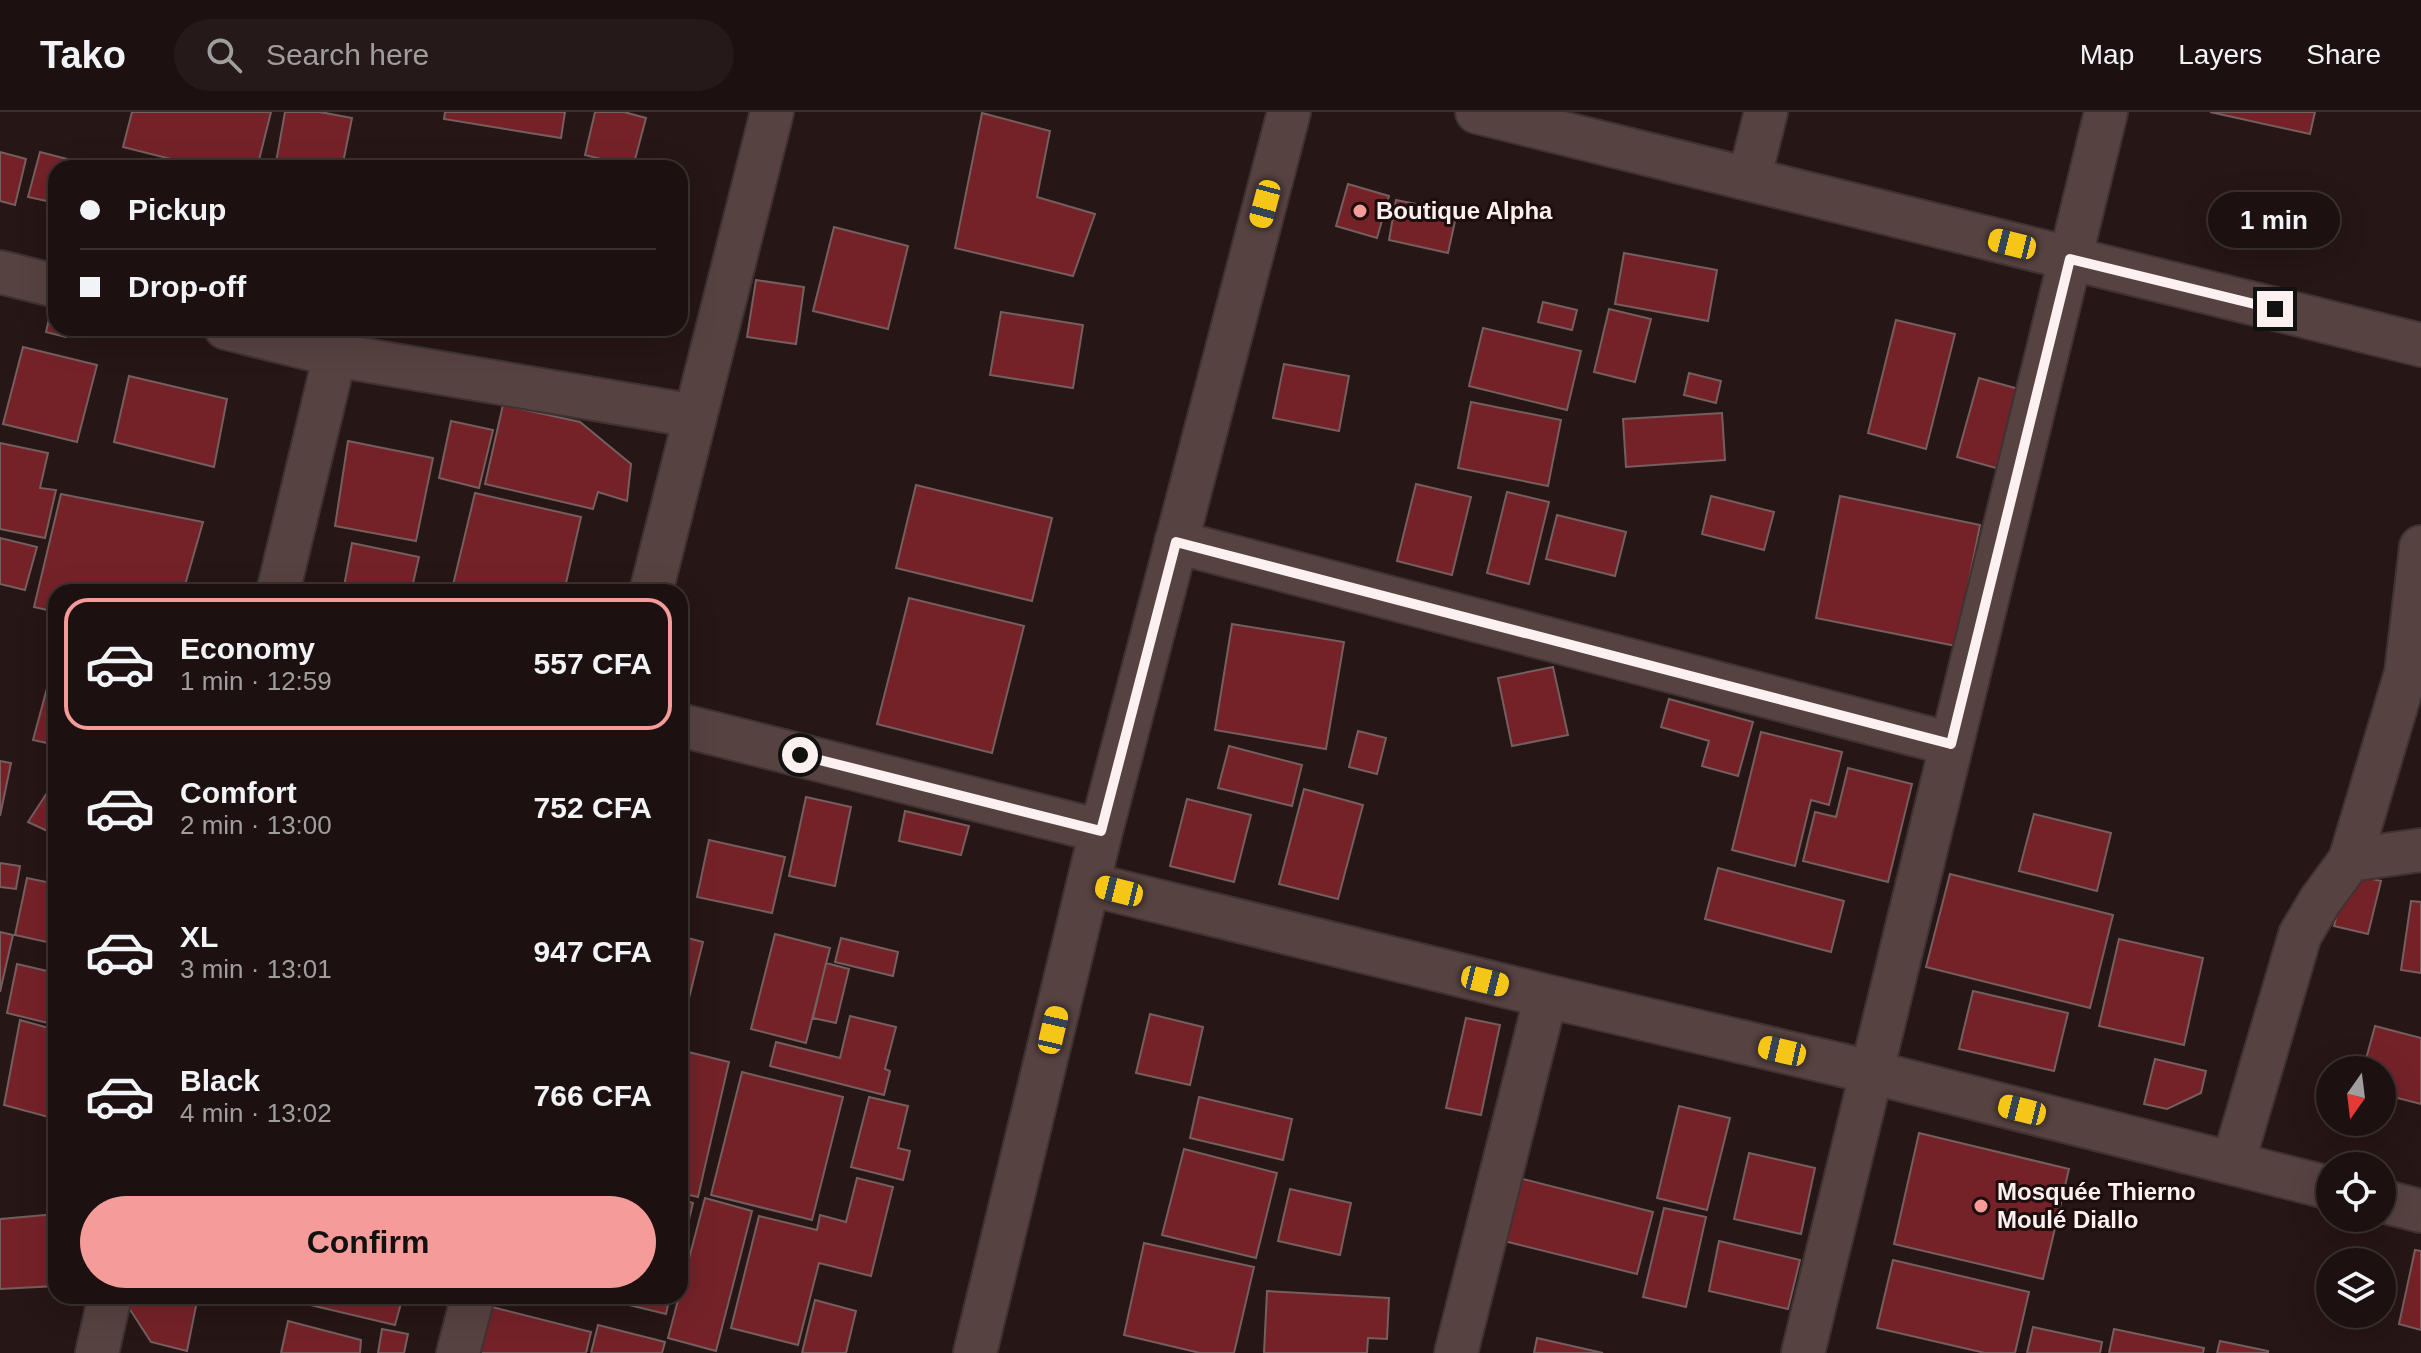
<!DOCTYPE html>
<html lang="en">
<head>
<meta charset="utf-8">
<style>
  body { margin:0; font-family:Arial,sans-serif; background:#251919; color:#f1f3f6; height:100vh; display:flex; flex-direction:column; font-size:30px; white-space:nowrap }
  * { box-sizing:border-box; margin:0 }
  p { font-size:26px; color:#a09d9f }
  .icon { flex:none; width:44px; height:44px; fill:none; stroke:currentColor; stroke-width:2; stroke-linecap:round; stroke-linejoin:round }
  .map { position:relative; flex:1; overflow:hidden }
  .drawer { position:absolute; left:48px; top:472px; width:640px; height:720px; display:flex; flex-direction:column; background:#1c1010; border-radius:24px; box-shadow:0 8px 32px #0002,0 0 0 2px #3a3030 }
  .drawer>* { flex:none }
  .hud { position:absolute; left:48px; top:48px; width:640px; height:176px; border-radius:24px; box-shadow:0 8px 32px #0002,0 0 0 2px #3a3030; display:grid; align-content:center; height:176px; padding:0 32px; background:#1c1010 }
  .needle { width:52px; rotate:194deg }
  .controls { position:absolute; left:2316px; top:944px; display:grid; gap:16px }
  .controls a { display:grid; place-items:center; width:80px; height:80px; border-radius:50%; background:#1c1010; box-shadow:0 8px 32px #0002,0 0 0 2px #3a3030; font-size:40px }
  .end { position:absolute; width:36px; height:36px; margin:-18px; border:10px solid #fdf0f0; background:#111; box-shadow:0 0 0 4px #111 }
  .from { border-radius:50% }
  .bubble { position:absolute; height:56px; border-radius:28px; background:#1c1010; box-shadow:0 8px 32px #0002,0 0 0 2px #3a3030; font-size:26px; font-weight:700; line-height:56px; text-align:center }
  .car { position:absolute; width:24px; height:48px; margin:-24px -12px; border-radius:10px; box-shadow:0 0 6px 2px #0007; background:linear-gradient(#f5c518 24%,#345 0 40%,#f5c518 0 76%,#345 0 86%,#f5c518 0) }
  .hud b { display:flex; align-items:center; gap:28px; height:76px; font-size:30px }
  .hud b+b { border-top:2px solid #3a3030 }
  .hud i { width:20px; height:20px; background:#f1f3f6 }
  ul { padding:14px 0 0; list-style:none }
  li { display:flex; align-items:center; gap:24px; height:132px; margin:0 16px 12px; padding:0 16px; border:4px solid transparent; border-radius:24px }
  li div { flex:1 }
  li b { display:block; font-size:30px }
  li em { font-style:normal; font-weight:700 }
  li.selected { border-color:#f59b9a }
  li>.icon { width:72px; height:72px; stroke-width:1.5 }
  .cta { display:flex; gap:16px; margin-top:auto; padding:16px 32px }
  .cta a { flex:1; height:92px; border-radius:48px; background:#f59b9a; color:#111; font-size:32px; font-weight:700; line-height:92px; text-align:center }
  header { display:flex; align-items:center; gap:48px; box-sizing:border-box; height:112px; padding:0 40px; background:#1c1010; border-bottom:2px solid #3a3030 }
  header strong { font-size:38px }
  nav { display:flex; gap:44px; margin-inline-start:auto; font-size:28px }
  .search { width:560px; height:72px; background:#251919; display:flex; align-items:center; gap:20px; box-sizing:border-box; padding:0 28px; border-radius:44px; color:#a09d9f; font-size:30px }
  .map>svg:first-child { display:block }
  .building { fill:#742228; stroke:#745f5e; stroke-width:2 }
  .lines { fill:none; stroke-linecap:round; stroke-linejoin:round }
  .minor-casing { stroke:#3f3232; stroke-width:46 }
  .minor { stroke:#564241; stroke-width:42 }
  .route { stroke:#fdf0f0; stroke-width:10 }
  .poi-dot { fill:#f59b9a; stroke:#1d0d0d; stroke-width:3 }
  .labels { text-anchor:middle; stroke-width:6; stroke-linejoin:round; paint-order:stroke }
  .poi-label { font-size:24px; font-weight:bold; fill:#fdf0f0; stroke:#1d0d0d; text-anchor:start }
</style>
</head>
<body>
<header>
<strong>Tako</strong>
<div class="search"><svg class="icon" aria-label="search" viewBox="0 0 24 24"><circle cx="10" cy="10" r="6"/><path d="M15 15l6 6"/></svg>Search here</div>
<nav><a>Map</a><a>Layers</a><a>Share</a></nav>
</header>
<div class="map">
<svg width="2421" height="1241" viewBox="0 0 2421 1241">
  <rect width="100%" height="100%" fill="#261615"/>
  <path class="building" d="M 132,0 L 271,0 L 257,56 L 194,56 L 195,53 L 123,35 Z
    M 285,0 L 320,0 L 352,6 L 342,56 L 275,56 Z
    M 445,0 L 565,0 L 561,26 L 444,7 Z
    M 595,0 L 624,0 L 646,6 L 633,55 L 585,43 Z
    M 2210,0 L 2315,0 L 2310,22 Z
    M 982,1 L 1050,19 L 1037,85 L 1095,102 L 1073,164 L 955,136 Z
    M 0,40 L 26,47 L 15,93 L 0,89 Z
    M 40,40 L 102,56 L 56,56 L 56,91 L 28,85 Z
    M 1348,72 L 1389,84 L 1377,126 L 1336,114 Z
    M 1396,88 L 1457,100 L 1448,141 L 1389,128 Z
    M 834,115 L 908,134 L 888,217 L 813,199 Z
    M 1624,141 L 1717,158 L 1708,209 L 1615,192 Z
    M 756,168 L 804,175 L 796,232 L 747,225 Z
    M 53,189 L 56,189 L 56,216 L 68,216 L 66,225 L 46,220 Z
    M 1543,190 L 1577,198 L 1572,218 L 1538,210 Z
    M 1609,197 L 1651,207 L 1635,270 L 1594,260 Z
    M 1001,200 L 1083,213 L 1073,276 L 990,263 Z
    M 1896,208 L 1955,222 L 1926,337 L 1868,321 Z
    M 1483,216 L 1581,239 L 1567,298 L 1469,274 Z
    M 23,235 L 97,253 L 77,330 L 3,312 Z
    M 1284,252 L 1349,264 L 1339,319 L 1273,306 Z
    M 1689,261 L 1721,269 L 1716,291 L 1684,283 Z
    M 129,264 L 227,287 L 214,355 L 114,330 Z
    M 1979,266 L 2026,279 L 2003,358 L 1957,345 Z
    M 1471,290 L 1561,308 L 1548,374 L 1458,356 Z
    M 503,293 L 580,310 L 631,352 L 627,389 L 598,380 L 593,397 L 485,372 Z
    M 1722,301 L 1725,348 L 1626,355 L 1623,307 Z
    M 451,309 L 493,318 L 479,376 L 439,366 Z
    M 348,329 L 433,346 L 416,429 L 335,414 Z
    M 0,331 L 48,341 L 40,376 L 56,378 L 45,426 L 0,417 Z
    M 1416,372 L 1471,385 L 1452,463 L 1397,449 Z
    M 916,373 L 1052,406 L 1032,489 L 896,456 Z
    M 1507,380 L 1549,390 L 1529,472 L 1487,461 Z
    M 475,381 L 581,405 L 564,480 L 482,480 L 453,473 Z
    M 61,382 L 203,410 L 183,480 L 56,480 L 56,500 L 34,495 Z
    M 1711,384 L 1774,400 L 1764,438 L 1702,422 Z
    M 1840,384 L 1980,413 L 1956,534 L 1816,506 Z
    M 1557,403 L 1626,420 L 1615,464 L 1546,447 Z
    M 0,426 L 37,435 L 25,478 L 0,472 Z
    M 352,431 L 419,445 L 411,480 L 343,480 Z
    M 909,486 L 1024,514 L 992,641 L 877,612 Z
    M 1232,512 L 1344,530 L 1326,637 L 1215,618 Z
    M 56,543 L 56,633 L 33,628 Z
    M 1553,555 L 1568,623 L 1512,634 L 1498,566 Z
    M 1669,587 L 1753,610 L 1738,664 L 1702,654 L 1709,629 L 1661,615 Z
    M 1358,619 L 1386,626 L 1377,662 L 1349,655 Z
    M 1761,620 L 1842,640 L 1829,693 L 1811,688 L 1795,754 L 1732,738 Z
    M 1229,634 L 1302,653 L 1292,694 L 1218,676 Z
    M 0,649 L 11,651 L 0,704 Z
    M 1848,656 L 1912,672 L 1888,770 L 1803,749 L 1815,700 L 1836,705 Z
    M 56,667 L 56,723 L 28,710 Z
    M 1304,677 L 1363,693 L 1338,787 L 1279,772 Z
    M 806,685 L 851,695 L 835,774 L 789,764 Z
    M 1187,687 L 1251,703 L 1234,770 L 1170,754 Z
    M 905,699 L 969,714 L 961,743 L 899,729 Z
    M 2034,702 L 2111,721 L 2097,779 L 2019,759 Z
    M 709,728 L 785,745 L 772,801 L 697,785 Z
    M 0,751 L 20,754 L 16,777 L 0,775 Z
    M 1718,756 L 1844,789 L 1831,840 L 1705,807 Z
    M 2347,761 L 2381,769 L 2368,822 L 2334,814 Z
    M 1950,762 L 2113,803 L 2090,896 L 1926,855 Z
    M 27,766 L 56,772 L 56,832 L 15,823 Z
    M 2411,789 L 2421,790 L 2421,861 L 2401,858 Z
    M 0,820 L 13,823 L 0,880 Z
    M 775,822 L 830,836 L 806,931 L 751,917 Z
    M 680,824 L 703,830 L 683,910 L 680,909 Z
    M 841,826 L 898,840 L 893,864 L 835,850 Z
    M 2119,827 L 2203,846 L 2184,933 L 2099,914 Z
    M 826,851 L 849,857 L 836,911 L 813,906 Z
    M 17,852 L 56,861 L 56,913 L 7,901 Z
    M 1973,879 L 2068,901 L 2054,959 L 1959,937 Z
    M 1150,902 L 1203,915 L 1190,973 L 1136,961 Z
    M 850,904 L 896,915 L 885,957 L 890,959 L 884,983 L 770,954 L 776,930 L 840,946 Z
    M 1466,906 L 1500,913 L 1481,1003 L 1446,996 Z
    M 20,908 L 56,918 L 56,1007 L 4,993 Z
    M 2375,914 L 2421,926 L 2421,992 L 2382,982 L 2382,958 L 2363,958 Z
    M 680,938 L 729,950 L 698,1085 L 680,1081 Z
    M 2155,947 L 2206,959 L 2201,981 L 2167,997 L 2144,992 Z
    M 742,960 L 843,985 L 812,1108 L 711,1083 Z
    M 869,985 L 908,994 L 898,1036 L 910,1039 L 903,1068 L 851,1055 Z
    M 1199,985 L 1292,1007 L 1283,1048 L 1190,1026 Z
    M 1679,994 L 1730,1006 L 1707,1098 L 1657,1086 Z
    M 1919,1021 L 2069,1057 L 2043,1167 L 1894,1132 Z
    M 1184,1037 L 1277,1061 L 1256,1146 L 1162,1123 Z
    M 1749,1041 L 1815,1056 L 1801,1122 L 1734,1107 Z
    M 857,1066 L 893,1075 L 871,1164 L 819,1151 L 798,1233 L 731,1216 L 759,1104 L 817,1118 L 820,1103 L 846,1110 Z
    M 1519,1066 L 1653,1100 L 1637,1162 L 1504,1129 Z
    M 1290,1077 L 1351,1091 L 1340,1143 L 1278,1129 Z
    M 705,1086 L 752,1099 L 716,1239 L 668,1226 Z
    M 680,1087 L 693,1091 L 680,1145 Z
    M 1664,1096 L 1706,1105 L 1686,1195 L 1643,1185 Z
    M 56,1102 L 56,1174 L 0,1177 L 0,1107 Z
    M 1719,1129 L 1800,1148 L 1788,1197 L 1709,1179 Z
    M 1144,1131 L 1254,1155 L 1234,1241 L 1200,1241 L 1124,1223 Z
    M 2415,1138 L 2421,1139 L 2421,1218 L 2399,1212 Z
    M 1893,1148 L 2029,1180 L 2015,1241 L 1985,1241 L 1877,1216 Z
    M 1267,1179 L 1389,1186 L 1387,1227 L 1368,1226 L 1367,1241 L 1264,1241 Z
    M 131,1184 L 198,1184 L 187,1239 L 151,1230 L 129,1196 Z
    M 308,1184 L 403,1184 L 395,1213 L 306,1192 Z
    M 592,1184 L 670,1184 L 666,1202 Z
    M 815,1188 L 856,1199 L 846,1241 L 802,1241 Z
    M 492,1195 L 591,1220 L 586,1241 L 480,1241 Z
    M 288,1209 L 361,1228 L 360,1241 L 281,1241 Z
    M 598,1213 L 665,1230 L 662,1241 L 591,1241 Z
    M 2033,1215 L 2102,1230 L 2100,1241 L 2027,1241 Z
    M 382,1217 L 408,1222 L 404,1241 L 378,1241 Z
    M 2114,1217 L 2204,1236 L 2203,1241 L 2109,1241 Z
    M 1537,1226 L 1603,1241 L 1534,1241 Z
    M 2220,1229 L 2268,1239 L 2268,1241 L 2217,1241 Z"/>
  <g class="lines">
    <g class="minor-casing">
      <path id="minor" d="M 1477,0 L 2421,233
        M 1749,67 L 1766,0
        M 0,160 L 56,174
        M 226,216 L 335,243 L 695,304
        M 1176,430 L 1951,632
        M 278,480 L 335,243
        M 651,480 L 772,0
        M 680,613 L 1101,719
        M 2350,748 L 2421,738
        M 1088,772 L 1546,884 L 1871,960 L 2330,1076
        M 2233,1051 L 2300,823 L 2320,789 L 2350,748 L 2406,561 L 2421,435
        M 2382,1089 L 2421,1099
        M 97,1241 L 110,1184
        M 458,1241 L 473,1184
        M 975,1241 L 1101,719 L 1289,0
        M 1456,1241 L 1546,884
        M 1803,1241 L 2106,0"/>
    </g>
    <use href="#minor" class="minor"/>
  </g>
  <g class="lines">
    <path class="route" d="M 800,643 L 1101,719 L 1176,430 L 1951,632 L 2070,147 L 2275,197"/>
  </g>
  <g class="poi-dot">
    <circle cx="1360" cy="99" r="8"/>
    <circle cx="1981" cy="1094" r="8"/>
  </g>
  <g class="labels">
    <g class="poi-label">
      <text x="1376" y="107">Boutique Alpha</text>
      <text x="1997" y="1088">Mosquée Thierno<tspan x="1997" dy="28">Moulé Diallo</tspan></text>
    </g>
  </g>
</svg>
<div class="controls">
<a><svg class="needle" viewBox="-14 -14 28 28"><path d="M0-13l5 13h-10z" fill="#e53935"/><path d="M0 13l5-13h-10z" fill="#a09d9f"/></svg></a>
<a><svg class="icon" aria-label="locate" viewBox="0 0 24 24"><circle cx="12" cy="12" r="6"/><path d="M12 2v4M12 18v4M2 12h4M18 12h4"/></svg></a>
<a><svg class="icon" aria-label="layers" viewBox="0 0 24 24"><path d="M12 4l9 5-9 5-9-5zM3 14l9 5 9-5"/></svg></a>
</div>
<i class="end from" style="left:800px;top:643px"></i>
<i class="end" style="left:2275px;top:197px"></i>
<div class="bubble" style="left:2208px;top:80px;width:132px">1 min</div>
<i class="car" style="left:1265px;top:92px;rotate:195deg"></i>
<i class="car" style="left:2012px;top:132px;rotate:284deg"></i>
<i class="car" style="left:1119px;top:779px;rotate:284deg"></i>
<i class="car" style="left:1485px;top:869px;rotate:104deg"></i>
<i class="car" style="left:1053px;top:918px;rotate:13deg"></i>
<i class="car" style="left:1782px;top:939px;rotate:283deg"></i>
<i class="car" style="left:2022px;top:998px;rotate:284deg"></i>
<div class="hud">
<b><i class="from"></i>Pickup</b>
<b><i></i>Drop-off</b>
</div>
<section class="drawer">
<ul>
<li class="selected"><svg class="icon" aria-label="car" viewBox="0 0 24 24"><path d="M5 17H2v-5l4-1 3-4h7l3 4 3 1v5h-3M9 17h6M6 11h13"/><circle cx="7" cy="17" r="2"/><circle cx="17" cy="17" r="2"/></svg><div><b>Economy</b><p>1 min · 12:59</p></div><em>557 CFA</em></li>
<li><svg class="icon" aria-label="car" viewBox="0 0 24 24"><path d="M5 17H2v-5l4-1 3-4h7l3 4 3 1v5h-3M9 17h6M6 11h13"/><circle cx="7" cy="17" r="2"/><circle cx="17" cy="17" r="2"/></svg><div><b>Comfort</b><p>2 min · 13:00</p></div><em>752 CFA</em></li>
<li><svg class="icon" aria-label="car" viewBox="0 0 24 24"><path d="M5 17H2v-5l4-1 3-4h7l3 4 3 1v5h-3M9 17h6M6 11h13"/><circle cx="7" cy="17" r="2"/><circle cx="17" cy="17" r="2"/></svg><div><b>XL</b><p>3 min · 13:01</p></div><em>947 CFA</em></li>
<li><svg class="icon" aria-label="car" viewBox="0 0 24 24"><path d="M5 17H2v-5l4-1 3-4h7l3 4 3 1v5h-3M9 17h6M6 11h13"/><circle cx="7" cy="17" r="2"/><circle cx="17" cy="17" r="2"/></svg><div><b>Black</b><p>4 min · 13:02</p></div><em>766 CFA</em></li>
</ul>
<div class="cta"><a>Confirm</a></div>
</section>
</div>
</body>
</html>
